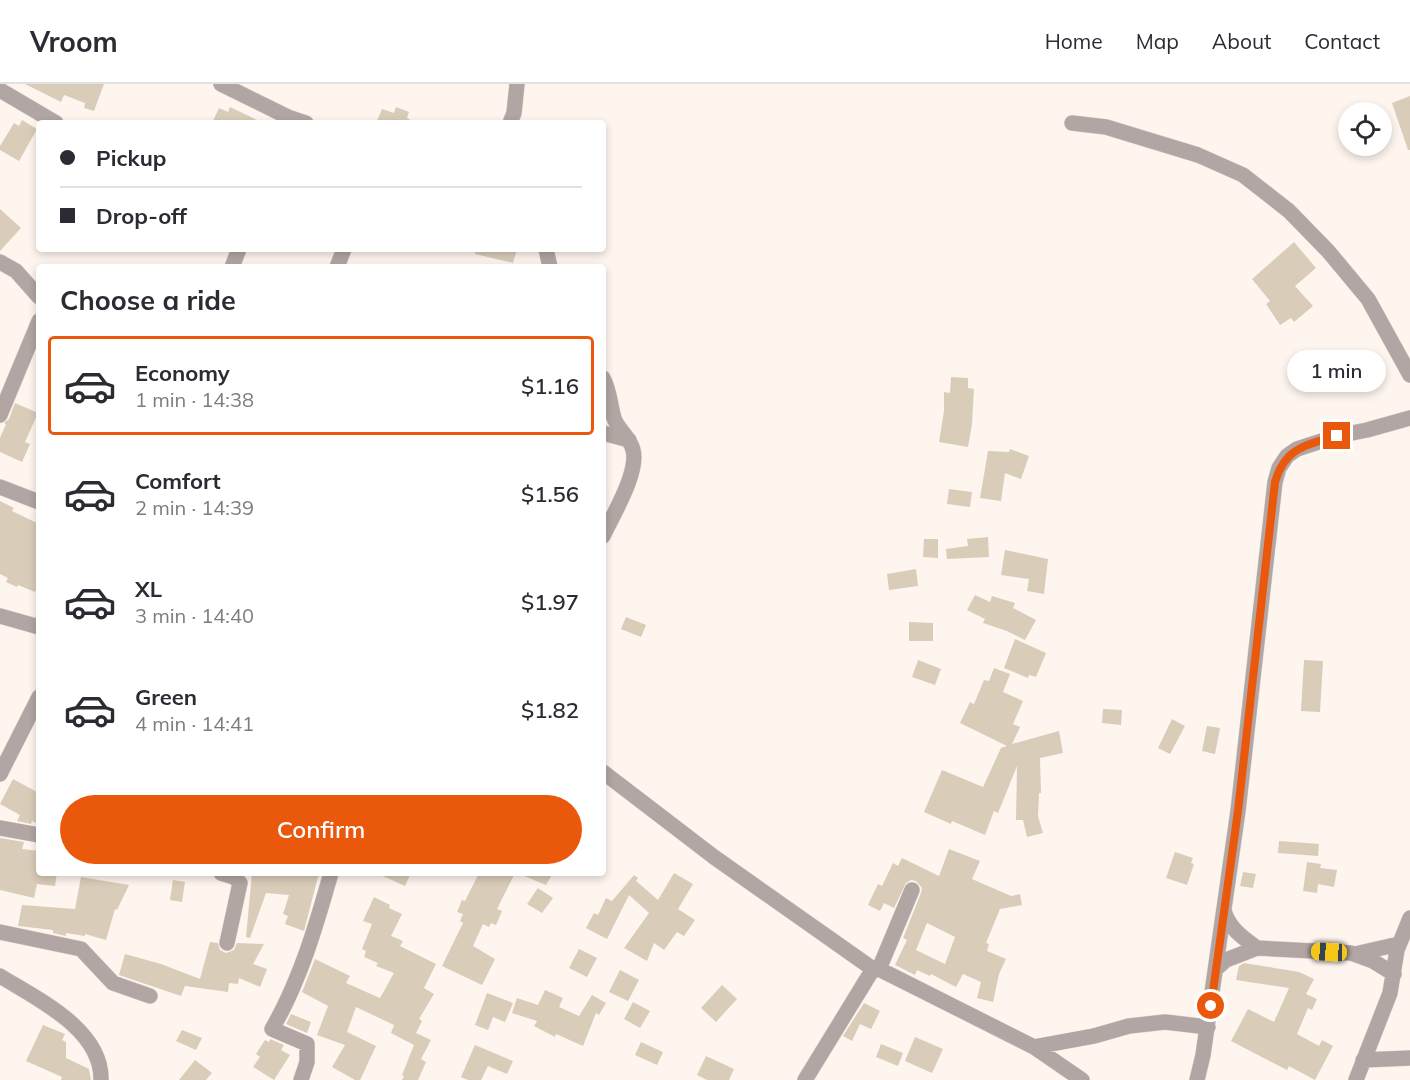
<!DOCTYPE html>
<html lang="en">
<head>
<meta charset="utf-8">
<style>
  body { margin:0; font-family:Mulish,sans-serif; background:#f2f2f3; color:#2b2b33; height:100vh; display:flex; flex-direction:column; font-size:22px; white-space:nowrap }
  * { box-sizing:border-box; margin:0 }
  p { font-size:20px; color:#7c7c81 }
  .icon { flex:none; width:33px; height:33px; fill:none; stroke:currentColor; stroke-width:2; stroke-linecap:round; stroke-linejoin:round }
  .map { position:relative; flex:1; overflow:hidden }
  .sheet { position:absolute; left:36px; top:180px; width:570px; height:612px; display:flex; flex-direction:column; background:#fff; border-radius:6px; box-shadow:0 3px 9px #0003 }
  .sheet>* { flex:none }
  .hud { position:absolute; left:36px; top:36px; width:570px; height:132px; border-radius:6px; box-shadow:0 3px 9px #0003; display:grid; align-content:center; height:132px; padding:0 24px; background:#fff }
  .tools { position:absolute; left:1338px; top:18px; display:grid; gap:12px }
  .tools a { display:grid; place-items:center; width:54px; height:54px; border-radius:50%; background:#fff; box-shadow:0 3px 9px #0003; font-size:30px }
  .end { position:absolute; width:27px; height:27px; margin:-14px; border:8px solid #ea580c; background:#fff; box-shadow:0 0 0 3px #fff }
  .from { border-radius:50% }
  .bubble { position:absolute; height:42px; border-radius:21px; background:#fff; box-shadow:0 3px 9px #0003; font-size:20px; font-weight:600; line-height:42px; text-align:center }
  .car { position:absolute; width:18px; height:36px; margin:-18px -9px; border-radius:8px; box-shadow:0 0 4px 2px #0007; background:linear-gradient(#f5c518 24%,#345 0 40%,#f5c518 0 76%,#345 0 86%,#f5c518 0) }
  .hud b { display:flex; align-items:center; gap:21px; height:57px; font-size:22px }
  .hud b+b { border-top:2px solid #e1e1e2 }
  .hud i { width:15px; height:15px; background:#2b2b33 }
  ul { padding:0; list-style:none }
  li { display:flex; align-items:center; gap:18px; height:99px; margin:0 12px 9px; padding:0 12px; border:3px solid transparent; border-radius:6px }
  li div { flex:1 }
  li b { display:block; font-size:22px }
  li em { font-style:normal; font-weight:600 }
  li.selected { border-color:#ea580c }
  li>.icon { width:54px; height:54px; stroke-width:1.5 }
  h2 { padding:0 24px; font-size:27px; line-height:72px }
  .primary-button { display:flex; gap:12px; margin-top:auto; padding:12px 24px }
  .primary-button a { flex:1; height:69px; border-radius:36px; background:#ea580c; color:#fff; font-size:24px; font-weight:600; line-height:69px; text-align:center }
  header { display:flex; align-items:center; gap:36px; box-sizing:border-box; height:84px; padding:0 30px; background:#fff; border-bottom:2px solid #e1e1e2 }
  header strong { font-size:28px }
  nav { display:flex; gap:33px; margin-inline-start:auto; font-size:21px }
  .map>svg:first-child { display:block }
  .building { fill:#d9ccb8; fill-rule:evenodd }
  .lines { fill:none; stroke-linecap:round; stroke-linejoin:round }
  .street-casing { stroke:#d9d0ca; stroke-width:16 }
  .street { stroke:#b1a6a3; stroke-width:15 }
  .route { stroke:#ea580c; stroke-width:8 }
</style>
</head>
<body>
<header>
<strong>Vroom</strong>
<nav><a>Home</a><a>Map</a><a>About</a><a>Contact</a></nav>
</header>
<div class="map">
<svg width="1410" height="996" viewBox="0 0 1410 996">
  <rect width="100%" height="100%" fill="#fef5ef"/>
  <path class="building" d="M 25,0 L 104,0 L 94,27 L 84,24 L 85,19 L 64,11 L 61,18 Z
    M 1410,12 L 1410,66 L 1408,66 L 1392,19 Z
    M 230,23 L 263,39 L 212,39 L 219,24 L 228,28 Z
    M 396,23 L 409,28 L 407,34 L 416,39 L 376,39 L 382,25 L 394,29 Z
    M 22,36 L 37,45 L 19,77 L 0,66 L 0,62 L 14,39 L 19,42 Z
    M 0,125 L 21,144 L 0,167 Z
    M 1294,158 L 1316,184 L 1295,202 L 1313,222 L 1294,238 L 1291,234 L 1280,241 L 1266,220 L 1270,217 L 1252,195 Z
    M 476,165 L 517,165 L 513,179 L 475,170 Z
    M 951,293 L 968,294 L 968,304 L 974,305 L 972,340 L 968,363 L 939,358 L 944,327 L 944,308 L 950,309 Z
    M 15,319 L 38,329 L 25,358 L 30,360 L 22,378 L 0,368 L 0,354 L 6,340 L 4,339 L 9,335 Z
    M 1010,365 L 1029,372 L 1021,395 L 1005,389 L 1001,417 L 980,414 L 988,367 L 1009,368 Z
    M 949,405 L 972,408 L 970,423 L 947,420 Z
    M 0,417 L 14,424 L 12,427 L 39,440 L 39,499 L 35,508 L 18,501 L 17,503 L 6,498 L 8,494 L 0,490 Z
    M 988,453 L 989,473 L 947,475 L 946,465 L 968,462 L 967,455 Z
    M 924,455 L 938,455 L 938,474 L 923,473 Z
    M 1005,466 L 1048,475 L 1044,510 L 1027,507 L 1029,495 L 1001,491 Z
    M 916,485 L 918,502 L 889,506 L 887,490 Z
    M 975,511 L 990,518 L 992,512 L 1015,519 L 1013,524 L 1036,536 L 1025,556 L 1007,547 L 983,539 L 985,535 L 967,526 Z
    M 626,533 L 646,541 L 641,553 L 621,545 Z
    M 909,538 L 933,539 L 933,557 L 909,557 Z
    M 1015,555 L 1046,569 L 1036,593 L 1029,591 L 1028,594 L 1004,584 Z
    M 918,576 L 941,585 L 935,601 L 912,593 Z
    M 1304,576 L 1323,577 L 1320,628 L 1301,627 Z
    M 994,584 L 1010,590 L 1003,608 L 1023,617 L 1013,640 L 1020,643 L 1012,660 L 1059,647 L 1063,669 L 1040,674 L 1041,709 L 1039,709 L 1038,732 L 1043,749 L 1027,753 L 1023,736 L 1016,736 L 1017,682 L 998,729 L 994,727 L 985,751 L 952,737 L 951,740 L 924,728 L 942,686 L 983,703 L 1001,664 L 1007,662 L 960,639 L 970,618 L 974,620 L 984,596 L 989,597 Z
    M 1103,625 L 1122,626 L 1121,641 L 1102,639 Z
    M 1172,635 L 1185,642 L 1170,670 L 1158,664 Z
    M 1207,642 L 1220,644 L 1215,670 L 1202,667 Z
    M 13,695 L 39,709 L 39,740 L 32,737 L 31,740 L 17,737 L 20,731 L 0,720 Z
    M 0,754 L 24,758 L 22,765 L 39,767 L 39,789 L 57,789 L 55,802 L 37,800 L 34,814 L 0,806 Z
    M 1279,757 L 1319,760 L 1318,772 L 1278,769 Z
    M 949,765 L 980,777 L 972,795 L 1011,812 L 1020,810 L 1022,821 L 1000,825 L 986,859 L 989,860 L 987,867 L 1006,875 L 999,890 L 993,918 L 977,914 L 981,898 L 963,890 L 956,903 L 931,890 L 930,892 L 917,886 L 915,891 L 895,881 L 907,856 L 903,854 L 921,809 L 922,804 L 916,797 L 911,796 L 906,799 L 894,824 L 884,819 L 880,827 L 868,821 L 878,800 L 882,802 L 893,779 L 898,782 L 902,774 L 939,792 ZM 927,839 L 955,853 L 945,880 L 916,866 Z
    M 1175,768 L 1193,774 L 1191,779 L 1194,780 L 1187,801 L 1166,794 Z
    M 1307,778 L 1321,780 L 1320,784 L 1337,786 L 1334,803 L 1318,800 L 1317,809 L 1303,807 Z
    M 1243,788 L 1256,790 L 1253,804 L 1240,802 Z
    M 252,789 L 319,789 L 304,847 L 285,840 L 288,832 L 283,830 L 289,811 L 266,809 L 250,854 L 246,853 Z
    M 376,789 L 411,789 L 405,802 Z
    M 479,789 L 515,789 L 497,825 L 502,827 L 496,841 L 491,839 L 489,843 L 483,840 L 473,862 L 495,875 L 482,901 L 442,882 L 463,839 L 460,837 L 463,830 L 457,828 L 462,816 L 465,817 Z
    M 517,789 L 553,789 L 546,801 Z
    M 674,789 L 693,800 L 678,825 L 695,836 L 684,852 L 677,848 L 664,866 L 654,859 L 647,877 L 624,864 L 649,829 L 629,811 L 607,855 L 586,844 L 594,829 L 598,831 L 606,814 L 612,817 L 634,791 L 638,794 L 636,797 L 658,816 Z
    M 81,793 L 129,801 L 117,826 L 115,825 L 106,856 L 85,850 L 85,852 L 66,849 L 66,852 L 53,849 L 53,846 L 18,842 L 22,821 L 75,825 Z
    M 173,796 L 185,798 L 182,818 L 170,816 Z
    M 538,804 L 553,814 L 542,829 L 527,820 Z
    M 374,813 L 390,821 L 389,824 L 402,830 L 391,852 L 403,857 L 400,862 L 436,880 L 424,904 L 434,910 L 419,935 L 422,937 L 416,949 L 431,956 L 421,975 L 426,978 L 418,996 L 402,996 L 404,992 L 402,991 L 414,961 L 391,949 L 394,941 L 356,923 L 347,948 L 376,962 L 360,996 L 355,996 L 332,983 L 345,961 L 317,951 L 328,922 L 302,908 L 315,875 L 350,892 L 346,899 L 380,914 L 394,889 L 376,882 L 378,879 L 364,873 L 366,867 L 362,865 L 372,840 L 363,837 Z
    M 210,858 L 218,859 L 220,866 L 226,869 L 234,866 L 237,859 L 264,860 L 253,880 L 267,885 L 260,903 L 239,894 L 238,900 L 229,899 L 228,908 L 185,902 L 181,912 L 119,891 L 125,870 L 161,880 L 200,895 Z
    M 579,865 L 597,874 L 587,893 L 569,884 Z
    M 1244,879 L 1299,888 L 1314,895 L 1306,910 L 1317,915 L 1312,926 L 1308,924 L 1297,950 L 1319,962 L 1322,956 L 1333,962 L 1315,996 L 1289,982 L 1287,986 L 1231,957 L 1248,925 L 1274,938 L 1289,904 L 1236,896 L 1239,882 Z
    M 620,886 L 639,896 L 628,917 L 609,908 Z
    M 722,901 L 737,915 L 716,938 L 701,924 Z
    M 545,906 L 563,914 L 559,923 L 579,932 L 592,911 L 606,919 L 599,931 L 596,929 L 583,962 L 556,950 L 555,953 L 534,942 L 537,937 L 512,929 L 517,914 L 538,921 Z
    M 487,909 L 513,919 L 505,938 L 493,933 L 488,946 L 475,941 Z
    M 633,918 L 650,927 L 640,944 L 624,935 Z
    M 864,919 L 880,927 L 871,945 L 860,940 L 852,957 L 843,952 Z
    M 291,930 L 311,938 L 307,949 L 286,940 Z
    M 43,941 L 65,950 L 62,956 L 66,958 L 66,974 L 89,985 L 91,996 L 61,996 L 62,993 L 26,977 Z
    M 182,946 L 202,954 L 196,966 L 176,957 Z
    M 915,953 L 943,965 L 932,989 L 905,977 Z
    M 270,955 L 284,961 L 281,966 L 290,971 L 274,996 L 253,983 L 260,973 L 256,970 L 265,956 L 269,958 Z
    M 641,958 L 663,968 L 657,981 L 635,971 Z
    M 881,960 L 903,969 L 898,982 L 876,973 Z
    M 475,961 L 513,977 L 507,990 L 488,982 L 481,996 L 468,996 L 461,993 Z
    M 706,972 L 734,985 L 729,996 L 707,996 L 697,991 Z
    M 195,976 L 212,989 L 206,996 L 179,996 Z"/>
  <g class="lines">
    <g class="street-casing">
      <path id="street" d="M 221,0 L 288,33 L 306,39
        M 0,6 L 56,39
        M 510,39 L 514,29 L 517,0
        M 1072,39 L 1106,43 L 1198,71 L 1243,91 L 1289,127 L 1328,167 L 1368,215 L 1410,291
        M 546,165 L 550,183
        M 0,178 L 16,187 L 39,213
        M 232,183 L 239,165
        M 337,183 L 344,165
        M 603,294 C 610,307 610,321 614,334 C 618,346 630,353 633,366 C 639,388 613,431 603,452
        M 0,331 L 39,237
        M 603,349 L 629,356
        M 0,403 L 39,418
        M 0,532 L 39,543
        M 603,688 L 714,773 L 873,885 L 879,885 L 1034,963 L 1082,996
        M 0,690 L 39,613
        M 0,744 L 39,751
        M 221,789 L 234,793 L 240,799 L 227,859
        M 1224,827 C 1230,845 1242,853 1257,864
        M 0,848 L 81,865 L 113,899 L 150,912
        M 1355,870 L 1399,860
        M 879,885 L 912,806
        M 1216,885 L 1226,876 L 1257,864 L 1351,869 L 1373,877 L 1394,890
        M 0,892 C 37,915 102,945 101,996
        M 1034,963 L 1094,952 L 1129,942 L 1165,938 L 1208,943
        M 1363,976 L 1410,974
        M 301,996 L 307,978 L 307,960 L 272,945 C 300,897 316,842 331,789
        M 805,996 L 873,885
        M 1197,996 L 1203,971 L 1238,727 L 1275,398 L 1279,384 L 1287,372 L 1297,365 L 1337,352 L 1367,346 L 1410,334
        M 1356,996 L 1390,909 L 1397,866 L 1410,834"/>
    </g>
    <use href="#street" class="street"/>
  </g>
  <g class="lines">
    <path class="route" d="M 1211,922 L 1238,727 L 1275,398 C 1285,364 1305,361 1337,352"/>
  </g>
</svg>
<div class="tools">
<a><svg class="icon" aria-label="locate" viewBox="0 0 24 24"><circle cx="12" cy="12" r="6"/><path d="M12 2v4M12 18v4M2 12h4M18 12h4"/></svg></a>
</div>
<i class="end from" style="left:1211px;top:922px"></i>
<i class="end" style="left:1337px;top:352px"></i>
<div class="bubble" style="left:1287px;top:266px;width:99px">1 min</div>
<i class="car" style="left:1329px;top:868px;rotate:273deg"></i>
<div class="hud">
<b><i class="from"></i>Pickup</b>
<b><i></i>Drop-off</b>
</div>
<section class="sheet">
<h2>Choose a ride</h2>
<ul>
<li class="selected"><svg class="icon" aria-label="car" viewBox="0 0 24 24"><path d="M5 17H2v-5l4-1 3-4h7l3 4 3 1v5h-3M9 17h6M6 11h13"/><circle cx="7" cy="17" r="2"/><circle cx="17" cy="17" r="2"/></svg><div><b>Economy</b><p>1 min · 14:38</p></div><em>$1.16</em></li>
<li><svg class="icon" aria-label="car" viewBox="0 0 24 24"><path d="M5 17H2v-5l4-1 3-4h7l3 4 3 1v5h-3M9 17h6M6 11h13"/><circle cx="7" cy="17" r="2"/><circle cx="17" cy="17" r="2"/></svg><div><b>Comfort</b><p>2 min · 14:39</p></div><em>$1.56</em></li>
<li><svg class="icon" aria-label="car" viewBox="0 0 24 24"><path d="M5 17H2v-5l4-1 3-4h7l3 4 3 1v5h-3M9 17h6M6 11h13"/><circle cx="7" cy="17" r="2"/><circle cx="17" cy="17" r="2"/></svg><div><b>XL</b><p>3 min · 14:40</p></div><em>$1.97</em></li>
<li><svg class="icon" aria-label="car" viewBox="0 0 24 24"><path d="M5 17H2v-5l4-1 3-4h7l3 4 3 1v5h-3M9 17h6M6 11h13"/><circle cx="7" cy="17" r="2"/><circle cx="17" cy="17" r="2"/></svg><div><b>Green</b><p>4 min · 14:41</p></div><em>$1.82</em></li>
</ul>
<div class="primary-button"><a>Confirm</a></div>
</section>
</div>
</body>
</html>
